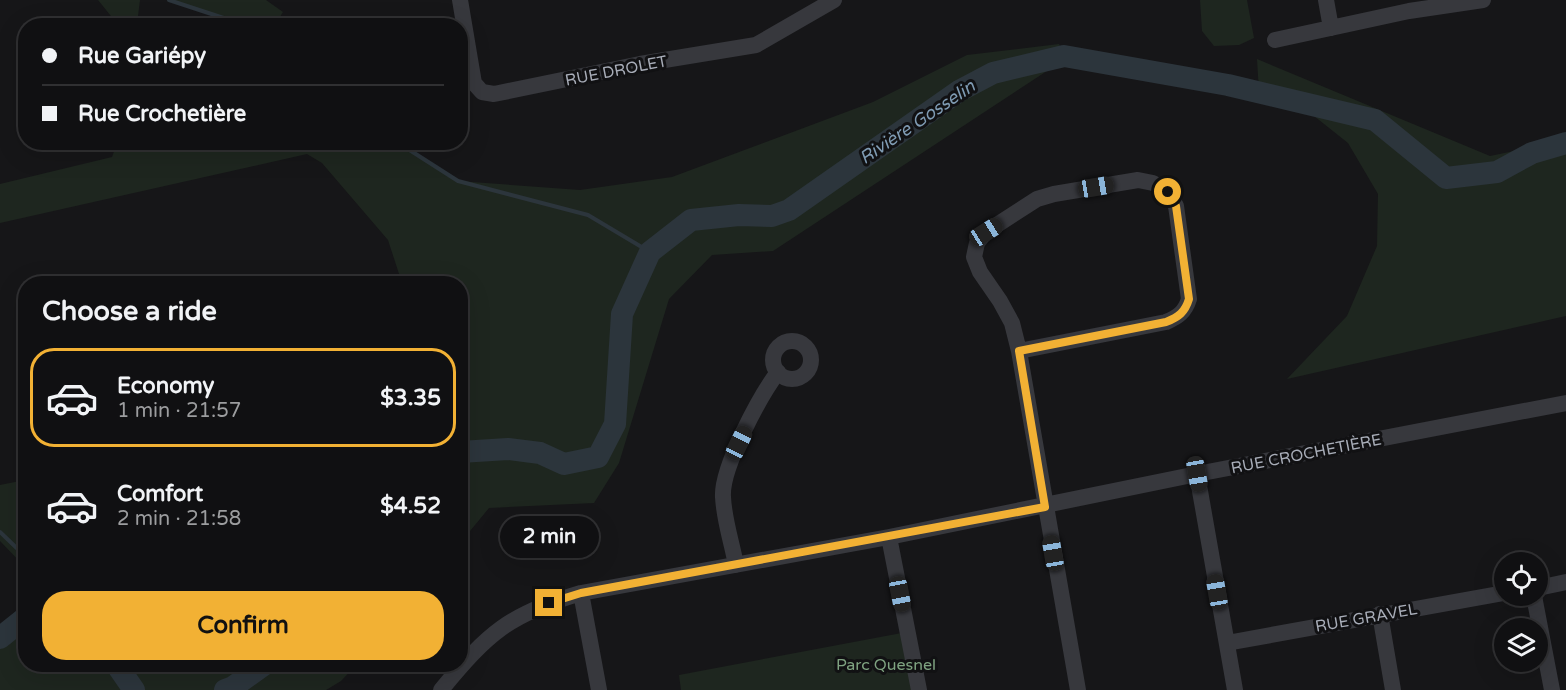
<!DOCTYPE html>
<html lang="en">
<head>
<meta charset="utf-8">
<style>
  body { margin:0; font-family:"Varela Round",sans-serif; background:#1e1e20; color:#f1f3f6; height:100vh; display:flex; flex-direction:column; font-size:22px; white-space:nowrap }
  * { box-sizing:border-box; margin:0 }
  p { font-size:20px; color:#9c9d9f }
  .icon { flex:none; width:33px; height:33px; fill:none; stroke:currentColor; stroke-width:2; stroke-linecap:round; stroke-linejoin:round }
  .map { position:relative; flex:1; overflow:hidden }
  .details { position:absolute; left:18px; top:276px; width:450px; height:396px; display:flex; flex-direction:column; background:#101012; border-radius:24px; box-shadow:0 6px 24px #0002,0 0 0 2px #303032 }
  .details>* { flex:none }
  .guide { position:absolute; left:18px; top:18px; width:450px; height:132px; border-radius:24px; box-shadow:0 6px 24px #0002,0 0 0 2px #303032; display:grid; align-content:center; height:132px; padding:0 24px; background:#101012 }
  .fabs { position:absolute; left:1494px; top:552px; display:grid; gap:12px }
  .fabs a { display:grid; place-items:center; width:54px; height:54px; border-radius:50%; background:#101012; box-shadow:0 6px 24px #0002,0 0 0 2px #303032; font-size:30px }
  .end { position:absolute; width:27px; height:27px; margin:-14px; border:8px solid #f2b134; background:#111; box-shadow:0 0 0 3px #111 }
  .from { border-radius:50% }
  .bubble { position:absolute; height:42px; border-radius:21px; background:#101012; box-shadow:0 6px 24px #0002,0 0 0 2px #303032; font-size:20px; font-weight:700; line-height:42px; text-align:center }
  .car { position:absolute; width:18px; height:36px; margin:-18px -9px; border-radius:8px; box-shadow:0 0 4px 2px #0007; background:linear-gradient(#222 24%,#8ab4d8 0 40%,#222 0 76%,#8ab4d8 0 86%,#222 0) }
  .guide b { display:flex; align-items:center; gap:21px; height:57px; font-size:22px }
  .guide b+b { border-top:2px solid #303032 }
  .guide i { width:15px; height:15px; background:#f1f3f6 }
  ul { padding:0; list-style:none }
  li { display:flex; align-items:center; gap:18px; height:99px; margin:0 12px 9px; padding:0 12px; border:3px solid transparent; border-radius:24px }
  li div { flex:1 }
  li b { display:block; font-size:22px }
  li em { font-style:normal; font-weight:700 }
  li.on { border-color:#f2b134 }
  li>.icon { width:54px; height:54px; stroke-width:1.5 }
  h2 { padding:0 24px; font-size:27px; line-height:72px }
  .button { display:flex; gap:12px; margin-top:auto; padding:12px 24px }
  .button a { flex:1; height:69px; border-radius:24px; background:#f2b134; color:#111; font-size:24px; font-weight:700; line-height:69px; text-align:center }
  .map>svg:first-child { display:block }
  .green { fill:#1e261f }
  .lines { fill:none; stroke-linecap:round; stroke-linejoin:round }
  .stream { stroke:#2c353c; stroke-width:4 }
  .river { stroke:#2c353c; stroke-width:22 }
  .minor { stroke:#37383d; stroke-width:16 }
  .route { stroke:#f2b134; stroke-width:8 }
  .labels { text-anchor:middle; stroke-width:6; stroke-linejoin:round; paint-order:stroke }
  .street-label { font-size:16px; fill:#a8adb8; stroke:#111113 }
  .park-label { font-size:16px; fill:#7fa381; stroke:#111113 }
  .water-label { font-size:18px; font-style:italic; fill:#7f9bb3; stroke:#111113 }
</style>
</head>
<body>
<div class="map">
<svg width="1566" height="690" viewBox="0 0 1566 690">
  <rect width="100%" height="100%" fill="#161618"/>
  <path class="green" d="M 98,0 L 140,0 L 138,16 L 149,25 L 107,25 L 115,21 Z
    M 169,0 L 266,0 L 283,12 L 275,25 L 248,25 Z
    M 1200,0 L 1247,0 L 1254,38 L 1239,45 L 1214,46 L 1202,31 Z
    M 1059,44 L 1064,56 L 1053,67 L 773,251 L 712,255 L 669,299 L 619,463 L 594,503 L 489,508 L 461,542 L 460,284 L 402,283 L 388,240 L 322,163 L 307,154 L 0,223 L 0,184 L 112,157 L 117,143 L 397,143 L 458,181 L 580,190 L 672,177 L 873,102 L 967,55 Z
    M 1257,59 L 1490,156 L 1566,140 L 1566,316 L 1287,379 L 1347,316 L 1377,246 L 1378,194 L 1348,143 L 1314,116 L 1259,92 Z
    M 25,480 L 26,480 L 25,567 L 0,541 L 0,485 Z
    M 25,610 L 26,664 L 356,665 L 341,681 L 326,690 L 0,690 L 0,628 Z
    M 907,632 L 919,690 L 681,690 L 679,675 Z"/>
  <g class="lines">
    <path class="stream" d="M 169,0 L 248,26
      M 397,142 L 458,181 L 588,215 L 650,252
      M 0,532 L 26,557"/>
    <path class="river" d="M 460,452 L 508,449 L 540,453 L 564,464 L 598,457 L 615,424 L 622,314 L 650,252 L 691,220 L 739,215 L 772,216 L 789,210 L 959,91 L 993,73 L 1064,56 L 1228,85 L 1375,120 L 1446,178 L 1497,172 L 1532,153 L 1566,143
      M 0,638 L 26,617
      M 116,664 L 134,690
      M 225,690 L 233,687 L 265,664"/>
    <path class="minor" d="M 460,0 L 474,83 L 482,92 L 494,94 L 640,64 L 756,45 L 834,0
      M 1326,0 L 1331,28
      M 1275,40 L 1409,11 L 1483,0
      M773 360a19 19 0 1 1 38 0a19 19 0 1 1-38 0Z
      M 1019,351 L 1166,322 C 1178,317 1185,312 1189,299 L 1176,206 L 1168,192 L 1153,183 L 1138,180 L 1054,194 L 1037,199 L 986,232 L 977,243 L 974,257 L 980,272 L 1000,301 L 1012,323 L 1019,351 L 1078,690
      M 1197,474 L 1235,690
      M 889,537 L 919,690
      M 736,565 C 732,543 724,520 723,497 C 721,468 760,396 778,372
      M 1538,588 L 1566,582
      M 581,593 L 599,690
      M 1534,596 L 1552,690
      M 1380,614 L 1393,690
      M 1227,643 L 1504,593
      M 441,690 C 488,633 509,614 581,593 L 889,537 L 1197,474 L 1566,403"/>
  </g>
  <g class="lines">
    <path class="route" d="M 549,603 L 581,593 L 1045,507 L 1019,351 L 1166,322 C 1179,317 1185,312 1189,299 L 1176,206 L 1168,192"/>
  </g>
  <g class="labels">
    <g class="street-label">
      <text transform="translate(616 70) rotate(-11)" y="6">RUE DROLET</text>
      <text transform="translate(1306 453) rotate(-11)" y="6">RUE CROCHETIÈRE</text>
      <text transform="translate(1366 617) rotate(-10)" y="6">RUE GRAVEL</text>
    </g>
    <g class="park-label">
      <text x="886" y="670">Parc Quesnel</text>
    </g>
    <g class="water-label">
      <text transform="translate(917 122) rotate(-34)" y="6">Rivière Gosselin</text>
    </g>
  </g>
</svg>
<div class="fabs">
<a><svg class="icon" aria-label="locate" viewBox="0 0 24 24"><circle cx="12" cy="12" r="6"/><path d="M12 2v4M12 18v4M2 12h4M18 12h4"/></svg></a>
<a><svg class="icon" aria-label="layers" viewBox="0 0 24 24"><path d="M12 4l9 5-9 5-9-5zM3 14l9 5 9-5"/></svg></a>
</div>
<i class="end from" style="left:1168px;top:192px"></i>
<i class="end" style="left:549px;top:603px"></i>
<div class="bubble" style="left:500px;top:516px;width:99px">2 min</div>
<i class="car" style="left:1096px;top:187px;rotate:81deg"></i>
<i class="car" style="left:986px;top:232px;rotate:58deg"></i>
<i class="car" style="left:739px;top:443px;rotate:26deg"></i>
<i class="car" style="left:1197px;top:474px;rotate:170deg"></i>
<i class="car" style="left:1053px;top:553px;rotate:350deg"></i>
<i class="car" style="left:1217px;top:592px;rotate:350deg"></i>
<i class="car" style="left:900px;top:594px;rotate:169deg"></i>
<div class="guide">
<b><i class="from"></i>Rue Gariépy</b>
<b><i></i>Rue Crochetière</b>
</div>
<section class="details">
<h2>Choose a ride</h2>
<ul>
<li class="on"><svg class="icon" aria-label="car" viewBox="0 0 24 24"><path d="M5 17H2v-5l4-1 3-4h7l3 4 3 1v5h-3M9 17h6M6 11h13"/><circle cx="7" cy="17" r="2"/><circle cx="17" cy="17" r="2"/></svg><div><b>Economy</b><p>1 min · 21:57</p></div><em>$3.35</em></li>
<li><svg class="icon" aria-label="car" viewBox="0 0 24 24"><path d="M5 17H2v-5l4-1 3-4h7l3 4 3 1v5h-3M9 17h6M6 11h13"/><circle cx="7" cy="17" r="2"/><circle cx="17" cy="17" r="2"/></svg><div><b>Comfort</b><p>2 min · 21:58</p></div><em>$4.52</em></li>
</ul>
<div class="button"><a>Confirm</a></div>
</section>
</div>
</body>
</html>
